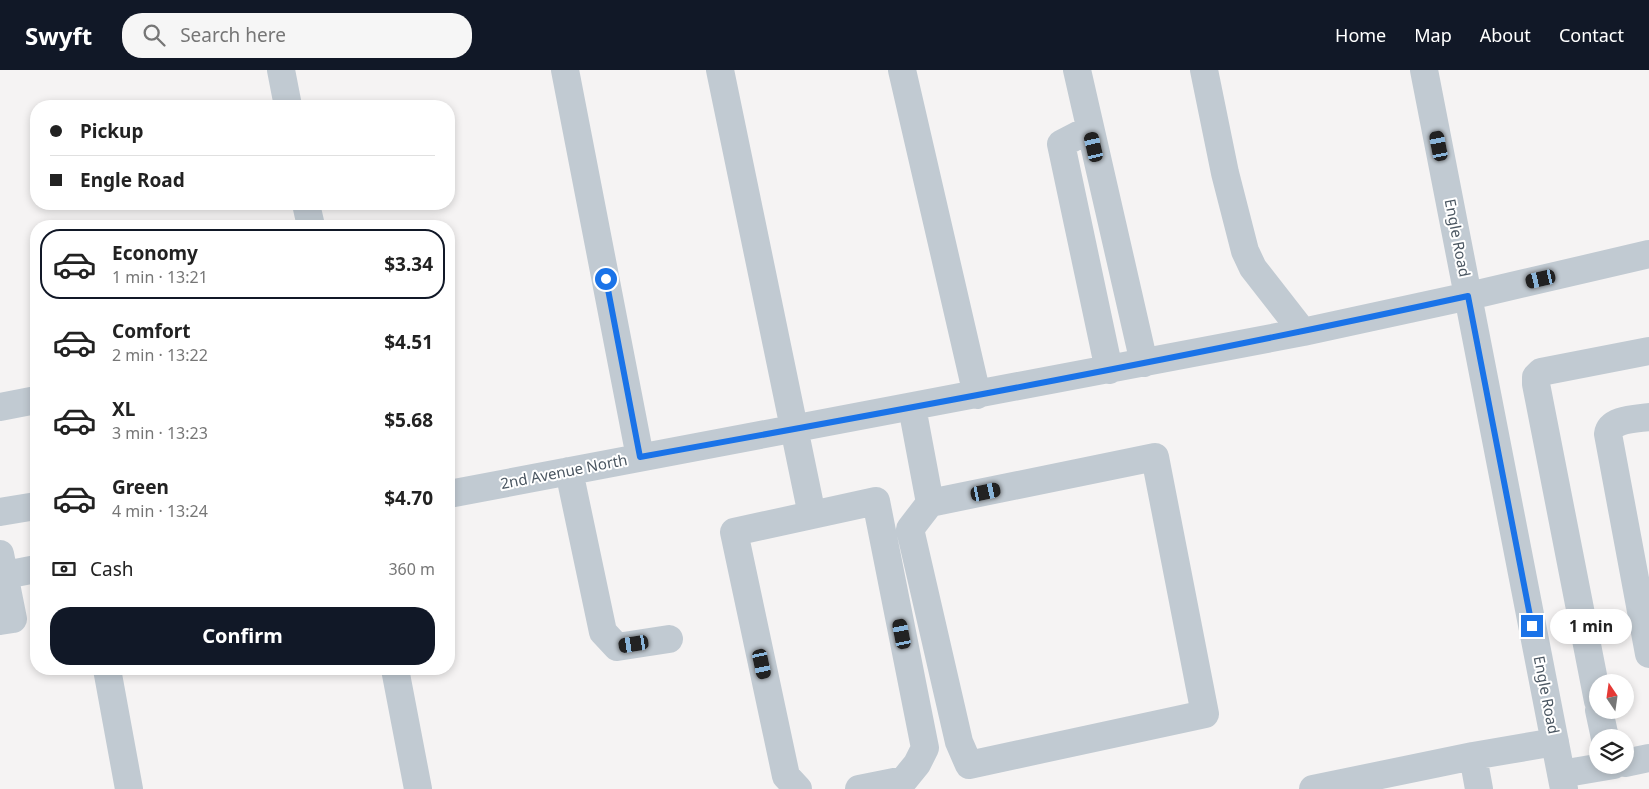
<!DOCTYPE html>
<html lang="en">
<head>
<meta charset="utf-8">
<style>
  body { margin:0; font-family:"Noto Sans",sans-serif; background:#f6f6f6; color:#222; height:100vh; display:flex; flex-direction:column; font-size:19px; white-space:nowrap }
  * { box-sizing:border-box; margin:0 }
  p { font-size:16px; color:#767676 }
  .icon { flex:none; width:28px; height:28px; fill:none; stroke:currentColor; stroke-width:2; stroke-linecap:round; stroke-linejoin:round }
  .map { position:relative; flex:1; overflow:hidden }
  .details { position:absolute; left:30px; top:150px; width:425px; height:455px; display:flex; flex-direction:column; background:#fff; border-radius:20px; box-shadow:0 2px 8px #0003 }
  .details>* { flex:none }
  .banner { position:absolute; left:30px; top:30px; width:425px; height:110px; border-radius:20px; box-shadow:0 2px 8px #0003; display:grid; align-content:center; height:110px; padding:0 20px; background:#fff }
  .needle { width:32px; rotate:347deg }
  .tools { position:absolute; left:1589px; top:604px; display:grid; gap:10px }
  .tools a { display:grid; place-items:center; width:45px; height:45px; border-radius:50%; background:#fff; box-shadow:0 2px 8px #0003; font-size:25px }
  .end { position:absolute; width:22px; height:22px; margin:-11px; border:6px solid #1a73e8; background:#fff; box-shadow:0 0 0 2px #fff }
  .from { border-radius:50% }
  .bubble { position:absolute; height:35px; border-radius:18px; background:#fff; box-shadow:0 2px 8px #0003; font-size:16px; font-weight:700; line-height:35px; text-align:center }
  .car { position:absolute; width:15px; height:30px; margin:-15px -8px; border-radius:6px; box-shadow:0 0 4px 1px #0007; background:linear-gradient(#222 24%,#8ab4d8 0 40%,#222 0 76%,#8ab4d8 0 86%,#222 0) }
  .banner b { display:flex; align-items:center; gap:18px; height:48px; font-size:19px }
  .banner b+b { border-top:1px solid #e0e0e0 }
  .banner i { width:12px; height:12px; background:#222 }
  ul { padding:9px 0 0; list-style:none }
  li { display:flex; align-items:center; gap:15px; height:70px; margin:0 10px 8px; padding:0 10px; border:2px solid transparent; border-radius:20px }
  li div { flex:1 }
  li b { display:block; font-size:19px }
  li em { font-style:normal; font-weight:700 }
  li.current { border-color:#111827 }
  li>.icon { width:45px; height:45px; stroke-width:1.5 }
  .pay { display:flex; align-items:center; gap:12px; height:55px; padding:0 20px; font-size:19px }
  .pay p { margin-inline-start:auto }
  .primary-button { display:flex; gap:10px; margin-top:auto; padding:10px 20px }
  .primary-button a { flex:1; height:58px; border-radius:20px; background:#111827; color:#fff; font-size:20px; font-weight:700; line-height:58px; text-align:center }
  header { display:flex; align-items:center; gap:30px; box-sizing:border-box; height:70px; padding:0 25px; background:#111827; color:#fff }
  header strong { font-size:24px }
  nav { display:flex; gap:28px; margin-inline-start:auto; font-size:18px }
  .search { width:350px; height:45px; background:#f6f6f6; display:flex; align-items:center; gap:12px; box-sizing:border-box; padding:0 18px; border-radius:20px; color:#767676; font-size:19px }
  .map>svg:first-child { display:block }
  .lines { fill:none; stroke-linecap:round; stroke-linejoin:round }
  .minor { stroke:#c1cad2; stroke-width:28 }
  .route { stroke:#1a73e8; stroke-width:6 }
  .labels { text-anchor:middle; stroke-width:4; stroke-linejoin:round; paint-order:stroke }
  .street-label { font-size:15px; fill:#4a5661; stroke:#fff }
</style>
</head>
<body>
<header>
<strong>Swyft</strong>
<div class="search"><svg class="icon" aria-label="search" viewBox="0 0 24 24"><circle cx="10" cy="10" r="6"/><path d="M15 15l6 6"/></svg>Search here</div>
<nav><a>Home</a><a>Map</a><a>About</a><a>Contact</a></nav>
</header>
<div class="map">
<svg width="1649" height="719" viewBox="0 0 1649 719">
  <rect width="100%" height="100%" fill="#f5f3f3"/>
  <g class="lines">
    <path class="minor" d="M 281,0 L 288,36
      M 565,0 L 640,387
      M 720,0 L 812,445
      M 902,0 L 977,325
      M 1077,0 L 1144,293
      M 1204,0 L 1225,103 L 1245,181 L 1253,198 L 1303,262
      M 1424,0 L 1564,719
      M 1090,59 L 1061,74 L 1109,300
      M 306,134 L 311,156
      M 0,337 L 36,330
      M 912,337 L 930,433 L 1155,387 L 1205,644 L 969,695 L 959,672 L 910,459 L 930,433
      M 1649,347 C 1636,349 1610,349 1608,364 L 1649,584
      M 569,401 L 603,562 L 617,577 L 669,569
      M 449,424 L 1303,262 L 1469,226 L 1649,184
      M 0,442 L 36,436
      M 0,484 L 13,549 L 0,551
      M 0,506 L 36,499
      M 107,599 L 129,719
      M 395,599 L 418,719
      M 1598,631 L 1536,314 L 1536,307 L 1541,302 L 1649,281
      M 1599,640 L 1605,668
      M 1473,686 L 1479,719
      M 1625,693 L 1649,688
      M 1561,704 L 1614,695
      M 798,719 L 786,706 L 734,462 L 876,431 L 925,678 L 917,694 L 904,710 L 859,719
      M 1313,719 L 1473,686 L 1555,672"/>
  </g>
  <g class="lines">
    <path class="route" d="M 606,209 L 640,387 C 917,337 1194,286 1468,226 L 1532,556"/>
  </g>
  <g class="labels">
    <g class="street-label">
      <text transform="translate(1457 168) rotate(79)" y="5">Engle Road</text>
      <text transform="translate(564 402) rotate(-11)" y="5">2nd Avenue North</text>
      <text transform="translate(1546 625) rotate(79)" y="5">Engle Road</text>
    </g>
  </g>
</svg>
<div class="tools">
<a><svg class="needle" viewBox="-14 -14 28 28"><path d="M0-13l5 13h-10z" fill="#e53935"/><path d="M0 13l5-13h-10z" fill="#767676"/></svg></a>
<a><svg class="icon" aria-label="layers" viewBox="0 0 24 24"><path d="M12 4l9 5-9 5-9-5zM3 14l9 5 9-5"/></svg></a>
</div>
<i class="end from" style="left:606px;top:209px"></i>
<i class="end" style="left:1532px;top:556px"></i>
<div class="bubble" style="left:1550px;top:539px;width:82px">1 min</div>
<i class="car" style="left:1439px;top:76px;rotate:349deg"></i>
<i class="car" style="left:1094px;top:77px;rotate:347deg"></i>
<i class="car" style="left:1541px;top:209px;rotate:257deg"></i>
<i class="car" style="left:986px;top:422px;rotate:78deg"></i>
<i class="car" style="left:902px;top:564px;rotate:349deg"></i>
<i class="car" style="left:634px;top:574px;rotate:261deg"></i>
<i class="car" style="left:762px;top:594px;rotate:168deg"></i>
<div class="banner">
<b><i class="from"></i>Pickup</b>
<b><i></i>Engle Road</b>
</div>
<section class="details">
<ul>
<li class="current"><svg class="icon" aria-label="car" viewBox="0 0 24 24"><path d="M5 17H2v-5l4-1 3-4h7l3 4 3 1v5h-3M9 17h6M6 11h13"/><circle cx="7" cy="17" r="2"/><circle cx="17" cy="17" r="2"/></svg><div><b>Economy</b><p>1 min · 13:21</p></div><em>$3.34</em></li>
<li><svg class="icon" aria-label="car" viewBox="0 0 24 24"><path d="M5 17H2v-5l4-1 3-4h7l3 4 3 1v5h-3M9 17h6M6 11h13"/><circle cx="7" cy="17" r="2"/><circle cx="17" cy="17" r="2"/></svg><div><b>Comfort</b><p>2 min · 13:22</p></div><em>$4.51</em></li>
<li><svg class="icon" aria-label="car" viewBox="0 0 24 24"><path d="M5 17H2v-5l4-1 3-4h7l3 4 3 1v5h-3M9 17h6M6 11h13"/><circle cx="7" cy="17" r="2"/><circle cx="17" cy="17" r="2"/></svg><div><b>XL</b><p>3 min · 13:23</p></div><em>$5.68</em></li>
<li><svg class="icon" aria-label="car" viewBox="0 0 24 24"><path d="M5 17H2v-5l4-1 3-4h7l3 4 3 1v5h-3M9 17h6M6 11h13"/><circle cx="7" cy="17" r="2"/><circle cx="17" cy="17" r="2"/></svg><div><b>Green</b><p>4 min · 13:24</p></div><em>$4.70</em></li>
</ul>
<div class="pay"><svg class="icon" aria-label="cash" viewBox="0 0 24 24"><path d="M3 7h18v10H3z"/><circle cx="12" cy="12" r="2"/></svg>Cash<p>360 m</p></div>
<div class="primary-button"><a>Confirm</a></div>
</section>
</div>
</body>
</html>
